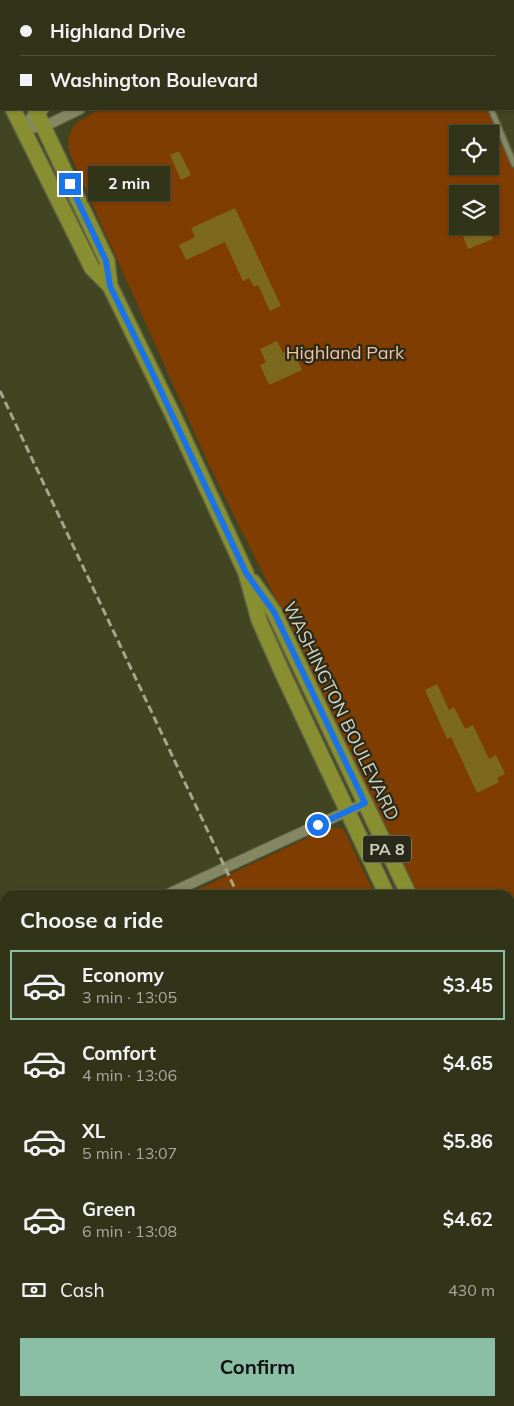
<!DOCTYPE html>
<html lang="en">
<head>
<meta charset="utf-8">
<style>
  body { margin:0; font-family:Mulish,sans-serif; background:#3a3c22; color:#f1f3f6; height:100vh; display:flex; flex-direction:column; font-size:19px; white-space:nowrap }
  * { box-sizing:border-box; margin:0 }
  p { font-size:16px; color:#a8aaa2 }
  .icon { flex:none; width:28px; height:28px; fill:none; stroke:currentColor; stroke-width:2; stroke-linecap:round; stroke-linejoin:round }
  .map { position:relative; flex:1; overflow:hidden }
  .drawer { position:absolute; left:0px; top:890px; width:515px; height:516px; display:flex; flex-direction:column; background:#323419; border-radius:15px 15px 0 0; box-shadow:0 1px 4px #0004,0 0 0 1px #4d4f38 }
  .drawer>* { flex:none }
  .banner { position:absolute; left:0px; top:0px; width:515px; height:110px; box-shadow:0 1px 4px #0004,0 0 0 1px #4d4f38; display:grid; align-content:center; height:110px; padding:0 20px; background:#323419 }
  .controls { position:absolute; left:449px; top:125px; display:grid; gap:10px }
  .controls a { display:grid; place-items:center; width:50px; height:50px; border-radius:0px; background:#323419; box-shadow:0 1px 4px #0004,0 0 0 1px #4d4f38; font-size:25px }
  .end { position:absolute; width:22px; height:22px; margin:-11px; border:6px solid #1a73e8; background:#fff; box-shadow:0 0 0 2px #fff }
  .from { border-radius:50% }
  .bubble { position:absolute; height:35px; border-radius:0px; background:#323419; box-shadow:0 1px 4px #0004,0 0 0 1px #4d4f38; font-size:16px; font-weight:700; line-height:35px; text-align:center }
  .banner b { display:flex; align-items:center; gap:18px; height:48px; font-size:19px }
  .banner b+b { border-top:1px solid #4d4f38 }
  .banner i { width:12px; height:12px; background:#f1f3f6 }
  ul { padding:0; list-style:none }
  li { display:flex; align-items:center; gap:15px; height:70px; margin:0 10px 8px; padding:0 10px; border:2px solid transparent; border-radius:0px }
  li div { flex:1 }
  li b { display:block; font-size:19px }
  li em { font-style:normal; font-weight:700 }
  li.selected { border-color:#8abfa5 }
  li>.icon { width:45px; height:45px; stroke-width:1.5 }
  h2 { padding:0 20px; font-size:22px; line-height:60px }
  .pay { display:flex; align-items:center; gap:12px; height:55px; padding:0 20px; font-size:19px }
  .pay p { margin-inline-start:auto }
  .button { display:flex; gap:10px; margin-top:auto; padding:10px 20px }
  .button a { flex:1; height:58px; border-radius:0px; background:#8abfa5; color:#111; font-size:20px; font-weight:700; line-height:58px; text-align:center }
  .map>svg:first-child { display:block }
  .green { fill:#7f3d02; fill-rule:evenodd }
  .building { fill:#7d691e }
  .lines { fill:none; stroke-linecap:round; stroke-linejoin:round }
  .street-casing { stroke:#5f6142; stroke-width:8 }
  .secondary-casing { stroke:#5f6142; stroke-width:12 }
  .highway-casing { stroke:#5f6142; stroke-width:18 }
  .street { stroke:#848862; stroke-width:5 }
  .secondary { stroke:#848862; stroke-width:10 }
  .highway { stroke:#888f30; stroke-width:15 }
  .rail { stroke:#a4a68d; stroke-width:3; stroke-dasharray:8 4; stroke-linecap:butt }
  .route { stroke:#1a73e8; stroke-width:6 }
  .labels { text-anchor:middle; stroke-width:4.5; stroke-linejoin:round; paint-order:stroke }
  .shield { fill:#292a1a; stroke:#9fa18e; stroke-width:1 }
  .shield-label { font-size:16px; font-weight:bold; fill:#d2d4c0 }
  .park-label { font-size:18px; fill:#f7c2a1; stroke:#292a1a }
  .street-label { font-size:18px; fill:#d2d4c0; stroke:#292a1a }
</style>
</head>
<body>
<div class="map">
<svg width="514" height="1406" viewBox="0 0 514 1406">
  <rect width="100%" height="100%" fill="#424521"/>
  <path class="green" d="M 170,0 L 447,0 L 447,1 L 170,1 Z
    M 100,109 L 491,109 L 514,164 L 514,1110 L 510,1101 L 510,895 L 414,895 L 292,632 L 210,467 L 70,154 C 64,125 79,122 100,109 ZM 458,134 L 490,134 L 490,166 L 458,166 ZM 458,194 L 490,194 L 490,226 L 458,226 Z
    M 328,828 L 340,828 L 344,830 L 375,895 L 186,895 Z
    M 5,979 L 5,1401 L 12,1401 L 4,1406 L 0,1406 L 0,981 Z
    M 510,1170 L 514,1178 L 514,1406 L 106,1406 L 105,1401 L 510,1401 Z"/>
  <path class="building" d="M 179,151 L 191,175 L 181,180 L 170,155 Z
    M 235,208 L 281,306 L 270,311 L 258,285 L 254,287 L 249,278 L 243,281 L 225,242 L 186,260 L 179,245 L 195,237 L 191,228 Z
    M 459,226 L 488,226 L 493,239 L 468,249 Z
    M 277,341 L 283,353 L 292,349 L 302,370 L 269,385 L 260,365 L 266,362 L 260,349 Z
    M 437,684 L 449,710 L 454,707 L 465,729 L 473,725 L 489,759 L 496,755 L 505,774 L 497,778 L 499,782 L 477,793 L 451,737 L 447,739 L 425,690 Z"/>
  <g class="lines">
    <g class="street-casing">
      <path id="street" d="M 447,0 L 447,1
        M 491,109 L 514,164"/>
    </g>
    <g class="secondary-casing">
      <path id="secondary" d="M 148,1 L 148,0
        M 159,1 L 159,0
        M 22,128 L 43,127 L 80,109
        M 22,128 L 36,112 L 44,109
        M 166,895 L 365,803
        M 0,972 L 5,970"/>
    </g>
    <g class="highway-casing">
      <path id="highway" d="M 0,35 L 1,38
        M 0,81 L 1,83
        M 13,109 L 92,268 L 110,286 L 173,415 L 246,573 L 259,620 L 282,672 L 387,895
        M 35,109 L 107,261 L 110,286
        M 253,582 L 274,612 L 409,895
        M 510,1130 L 514,1138"/>
    </g>
    <use href="#street" class="street"/>
    <use href="#secondary" class="secondary"/>
    <use href="#highway" class="highway"/>
    <path class="rail" d="M 0,391 L 238,895
      M 477,1401 L 479,1406"/>
  </g>
  <g class="lines">
    <path class="route" d="M 70,184 L 106,261 L 110,286 L 151,370 L 246,573 L 274,612 L 365,803 L 318,825"/>
  </g>
  <g class="labels">
    <rect class="shield" x="363" y="835.5" width="48" height="27" rx="4"/>
    <g class="shield-label">
      <text x="387" y="855">PA 8</text>
    </g>
    <g class="park-label">
      <text x="345" y="359">Highland Park</text>
    </g>
    <g class="street-label">
      <text transform="translate(341 711) rotate(64)" y="6">WASHINGTON BOULEVARD</text>
    </g>
  </g>
</svg>
<div class="controls">
<a><svg class="icon" aria-label="locate" viewBox="0 0 24 24"><circle cx="12" cy="12" r="6"/><path d="M12 2v4M12 18v4M2 12h4M18 12h4"/></svg></a>
<a><svg class="icon" aria-label="layers" viewBox="0 0 24 24"><path d="M12 4l9 5-9 5-9-5zM3 14l9 5 9-5"/></svg></a>
</div>
<i class="end from" style="left:318px;top:825px"></i>
<i class="end" style="left:70px;top:184px"></i>
<div class="bubble" style="left:88px;top:166px;width:82px">2 min</div>
<div class="banner">
<b><i class="from"></i>Highland Drive</b>
<b><i></i>Washington Boulevard</b>
</div>
<section class="drawer">
<h2>Choose a ride</h2>
<ul>
<li class="selected"><svg class="icon" aria-label="car" viewBox="0 0 24 24"><path d="M5 17H2v-5l4-1 3-4h7l3 4 3 1v5h-3M9 17h6M6 11h13"/><circle cx="7" cy="17" r="2"/><circle cx="17" cy="17" r="2"/></svg><div><b>Economy</b><p>3 min · 13:05</p></div><em>$3.45</em></li>
<li><svg class="icon" aria-label="car" viewBox="0 0 24 24"><path d="M5 17H2v-5l4-1 3-4h7l3 4 3 1v5h-3M9 17h6M6 11h13"/><circle cx="7" cy="17" r="2"/><circle cx="17" cy="17" r="2"/></svg><div><b>Comfort</b><p>4 min · 13:06</p></div><em>$4.65</em></li>
<li><svg class="icon" aria-label="car" viewBox="0 0 24 24"><path d="M5 17H2v-5l4-1 3-4h7l3 4 3 1v5h-3M9 17h6M6 11h13"/><circle cx="7" cy="17" r="2"/><circle cx="17" cy="17" r="2"/></svg><div><b>XL</b><p>5 min · 13:07</p></div><em>$5.86</em></li>
<li><svg class="icon" aria-label="car" viewBox="0 0 24 24"><path d="M5 17H2v-5l4-1 3-4h7l3 4 3 1v5h-3M9 17h6M6 11h13"/><circle cx="7" cy="17" r="2"/><circle cx="17" cy="17" r="2"/></svg><div><b>Green</b><p>6 min · 13:08</p></div><em>$4.62</em></li>
</ul>
<div class="pay"><svg class="icon" aria-label="cash" viewBox="0 0 24 24"><path d="M3 7h18v10H3z"/><circle cx="12" cy="12" r="2"/></svg>Cash<p>430 m</p></div>
<div class="button"><a>Confirm</a></div>
</section>
</div>
</body>
</html>
